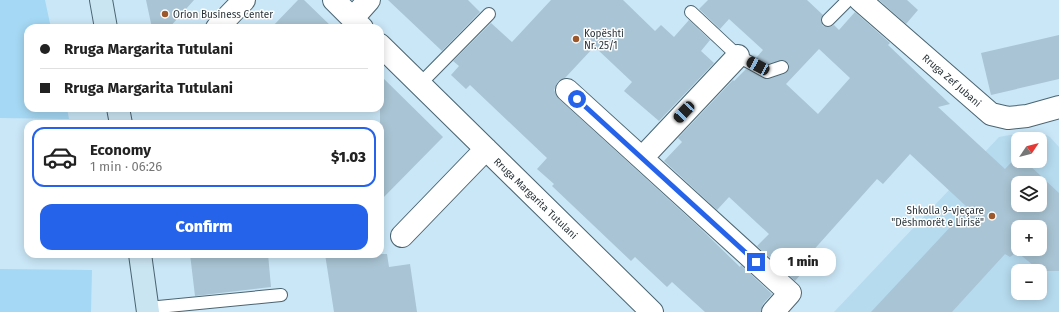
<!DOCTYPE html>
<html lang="en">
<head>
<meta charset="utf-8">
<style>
  body { margin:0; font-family:"Fira Sans",sans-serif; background:#f6f6f6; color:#222; height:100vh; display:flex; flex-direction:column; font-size:15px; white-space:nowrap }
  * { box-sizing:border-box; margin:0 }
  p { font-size:13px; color:#767676 }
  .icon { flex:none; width:22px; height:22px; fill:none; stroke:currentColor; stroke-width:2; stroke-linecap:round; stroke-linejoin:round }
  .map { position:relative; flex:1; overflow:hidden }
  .sheet { position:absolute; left:24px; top:120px; width:360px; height:138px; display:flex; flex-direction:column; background:#fff; border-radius:12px; box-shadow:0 2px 10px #0003 }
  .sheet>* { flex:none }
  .banner { position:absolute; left:24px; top:24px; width:360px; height:88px; border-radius:12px; box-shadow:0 2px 10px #0003; display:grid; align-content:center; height:88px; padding:0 16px; background:#fff }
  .needle { width:26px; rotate:55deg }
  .controls { position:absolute; left:1011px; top:132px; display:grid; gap:8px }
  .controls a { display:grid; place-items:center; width:36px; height:36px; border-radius:8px; background:#fff; box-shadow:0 2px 10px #0003; font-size:20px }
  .end { position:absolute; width:18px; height:18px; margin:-9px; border:5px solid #2563eb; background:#fff; box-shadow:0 0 0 2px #fff }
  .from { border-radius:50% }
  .bubble { position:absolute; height:28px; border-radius:12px; background:#fff; box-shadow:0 2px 10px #0003; font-size:13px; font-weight:800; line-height:28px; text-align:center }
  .car { position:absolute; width:12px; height:24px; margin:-12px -6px; border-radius:5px; box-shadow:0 0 3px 1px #0007; background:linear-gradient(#222 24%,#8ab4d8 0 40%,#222 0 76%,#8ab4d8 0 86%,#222 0) }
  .banner b { display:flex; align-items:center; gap:14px; height:38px; font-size:15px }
  .banner b+b { border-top:1px solid #e0e0e0 }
  .banner i { width:10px; height:10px; background:#222 }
  ul { padding:7px 0 0; list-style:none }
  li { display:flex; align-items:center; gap:12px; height:60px; margin:0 8px 6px; padding:0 8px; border:2px solid transparent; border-radius:12px }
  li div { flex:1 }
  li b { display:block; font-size:15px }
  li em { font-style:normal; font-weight:800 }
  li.current { border-color:#2563eb }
  li>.icon { width:36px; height:36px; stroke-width:1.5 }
  .button { display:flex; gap:8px; margin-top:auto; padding:8px 16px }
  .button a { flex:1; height:46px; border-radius:12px; background:#2563eb; color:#fff; font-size:16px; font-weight:800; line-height:46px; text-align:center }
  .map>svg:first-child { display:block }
  .built { fill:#b6dbee; fill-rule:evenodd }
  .green { fill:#a5d8f4 }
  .building { fill:#a9c4d4; fill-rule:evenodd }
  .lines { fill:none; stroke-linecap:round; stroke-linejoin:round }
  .lane-casing { stroke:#4a6471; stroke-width:14 }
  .street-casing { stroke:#4a6471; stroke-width:24 }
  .secondary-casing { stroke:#4a6471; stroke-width:24 }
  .lane { stroke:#fff; stroke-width:12 }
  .street { stroke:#fff; stroke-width:22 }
  .secondary { stroke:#cae5f2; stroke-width:22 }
  .route { stroke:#2563eb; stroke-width:5 }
  .poi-dot { fill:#9c582a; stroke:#fff; stroke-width:1.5 }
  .labels { text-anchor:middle; stroke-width:3; stroke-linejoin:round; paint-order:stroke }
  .poi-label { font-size:10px; fill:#283339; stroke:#fff; text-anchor:start }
  .street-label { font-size:10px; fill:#283339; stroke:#fff }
</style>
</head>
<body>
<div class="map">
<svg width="1059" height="312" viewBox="0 0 1059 312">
  <rect width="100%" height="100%" fill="#cae7f7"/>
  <path class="built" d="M 1027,132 L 1041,132 L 1050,137 L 1059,147 L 1059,312 L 834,312 L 999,137 ZM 1018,139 L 1040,139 L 1040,161 L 1018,161 ZM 1018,183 L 1040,183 L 1040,205 L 1018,205 ZM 1018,227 L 1040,227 L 1040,249 L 1018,249 ZM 1018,271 L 1040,271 L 1040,293 L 1018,293 Z"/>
  <path class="green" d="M 0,0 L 45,0 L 51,28 L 28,28 L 28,108 L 67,108 L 69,119 L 0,118 Z
    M 0,269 L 92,270 L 91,312 L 0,312 Z"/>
  <path class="building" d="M 146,0 L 194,0 L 169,28 L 152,28 Z
    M 298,0 L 304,0 L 333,28 L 271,28 Z
    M 388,0 L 468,0 L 480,12 L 442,51 Z
    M 551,0 L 623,0 L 655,31 L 661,25 L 674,37 L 689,20 L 710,40 L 701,51 L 714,63 L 659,121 L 624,91 L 632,82 L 597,49 L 595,50 L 593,48 L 565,78 L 558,81 L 554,90 L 559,99 L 700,228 L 740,267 L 741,265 L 772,294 L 763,304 L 761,312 L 705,312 L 672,282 L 667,287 L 635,257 L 631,261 L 552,186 L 554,184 L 537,169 L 547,158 L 470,85 L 466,89 L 451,75 L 459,66 L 453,61 L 491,23 L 512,42 Z
    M 708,0 L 807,0 L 823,15 L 821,22 L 823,26 L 830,27 L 834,25 L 839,30 L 855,12 L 890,43 L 888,45 L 950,104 L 938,107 L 1005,169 L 1018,155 L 1018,161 L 1025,161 L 1059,193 L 1059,271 L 1036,271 L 1034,266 L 1017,252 L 1010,257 L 1005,254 L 952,312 L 871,312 L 968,208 L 910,154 L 883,184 L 877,179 L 802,263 L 807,267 L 795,281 L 757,246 L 769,234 L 729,197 L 717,210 L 664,161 L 682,142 L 678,138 L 733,80 L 734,81 L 746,69 L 767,79 L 784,74 L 789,69 L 789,64 L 784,60 L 768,64 L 756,58 L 763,50 L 729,19 L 720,29 L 699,9 ZM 819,49 L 850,78 L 818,114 L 786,84 ZM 1018,183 L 1040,183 L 1040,205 L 1018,205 ZM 1018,227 L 1040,227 L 1040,249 L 1018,249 Z
    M 879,0 L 907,0 L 918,10 L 906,24 Z
    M 1059,35 L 1059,79 L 991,95 L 981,53 Z
    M 380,75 L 443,137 L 380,201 Z
    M 190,254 L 268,254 L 271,287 L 195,296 Z
    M 325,254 L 387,254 L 389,267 L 410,264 L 417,312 L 334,312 Z"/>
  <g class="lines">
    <g class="lane-casing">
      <path id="lane" d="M 691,12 L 738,56 L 767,72 L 782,67
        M 828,20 L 848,0
        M 420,84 L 489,14
        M 148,308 L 281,295"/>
    </g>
    <g class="street-casing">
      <path id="street" d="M 334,0 L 362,28
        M 860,0 L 991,114 L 1008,118 L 1027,116 L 1059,107
        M 353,18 L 369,0
        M 217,28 L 244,0
        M 380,45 L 652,312
        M 567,90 L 790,293 L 773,312
        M 642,158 L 738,56
        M 402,236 L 486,149"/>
    </g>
    <g class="secondary-casing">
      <path id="secondary" d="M 101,0 L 106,28
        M 118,108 L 121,124
        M 140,254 L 148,312"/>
    </g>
    <use href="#lane" class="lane"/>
    <use href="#street" class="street"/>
    <use href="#secondary" class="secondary"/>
  </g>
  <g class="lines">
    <path class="route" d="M 577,99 L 756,262"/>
  </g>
  <g class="poi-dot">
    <circle cx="165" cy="14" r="4"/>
    <circle cx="576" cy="39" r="4"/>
    <circle cx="992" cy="216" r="4"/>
  </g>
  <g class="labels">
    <g class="poi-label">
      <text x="173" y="18">Orion Business Center</text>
      <text x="584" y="37">Kopështi<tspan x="584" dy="12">Nr. 25/1</tspan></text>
      <text x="984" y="214" text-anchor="end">Shkolla 9-vjeçare<tspan x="984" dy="12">"Dëshmorët e Lirisë"</tspan></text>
    </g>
    <g class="street-label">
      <text transform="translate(952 80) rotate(41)" y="4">Rruga Zef Jubani</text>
      <text transform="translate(536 198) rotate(44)" y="4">Rruga Margarita Tutulani</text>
    </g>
  </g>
</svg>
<div class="controls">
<a><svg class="needle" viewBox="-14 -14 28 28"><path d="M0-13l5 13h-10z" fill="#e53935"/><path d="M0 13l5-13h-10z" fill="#767676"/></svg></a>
<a><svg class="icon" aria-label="layers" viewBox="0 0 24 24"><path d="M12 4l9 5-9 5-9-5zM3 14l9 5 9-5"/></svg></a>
<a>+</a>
<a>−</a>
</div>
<i class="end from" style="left:577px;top:99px"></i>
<i class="end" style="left:756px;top:262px"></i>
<div class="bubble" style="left:770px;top:248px;width:66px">1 min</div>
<i class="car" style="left:758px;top:66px;rotate:298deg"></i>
<i class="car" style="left:684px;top:112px;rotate:223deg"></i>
<div class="banner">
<b><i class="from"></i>Rruga Margarita Tutulani</b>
<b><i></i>Rruga Margarita Tutulani</b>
</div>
<section class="sheet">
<ul>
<li class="current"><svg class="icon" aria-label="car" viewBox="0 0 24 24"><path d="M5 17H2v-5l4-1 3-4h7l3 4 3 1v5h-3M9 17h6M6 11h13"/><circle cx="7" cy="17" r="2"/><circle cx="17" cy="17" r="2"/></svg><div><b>Economy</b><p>1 min · 06:26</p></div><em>$1.03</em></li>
</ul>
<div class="button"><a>Confirm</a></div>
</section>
</div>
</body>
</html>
